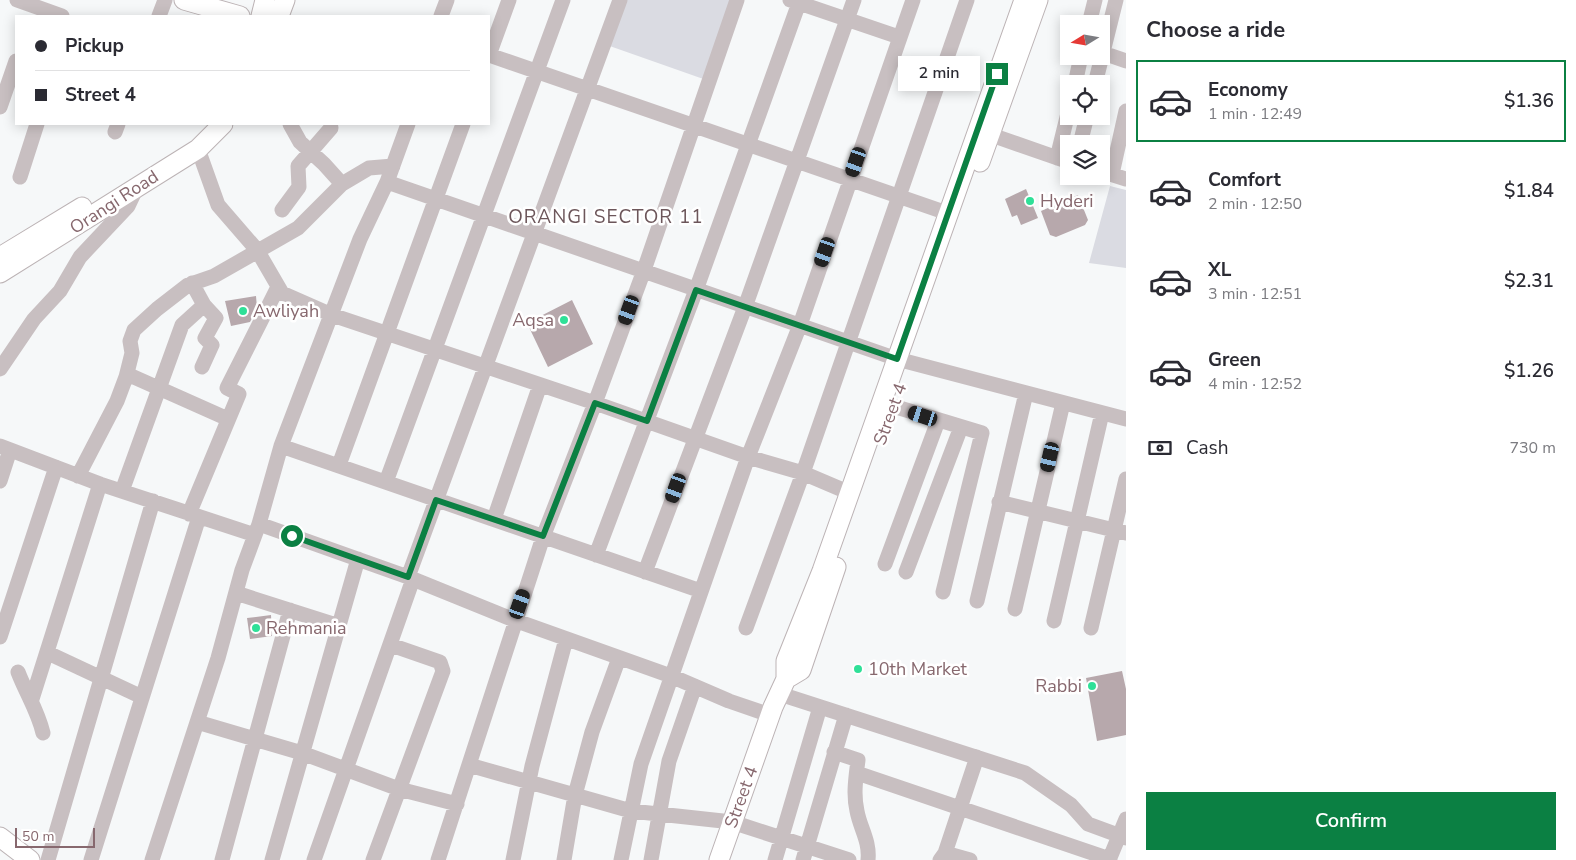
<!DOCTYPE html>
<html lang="en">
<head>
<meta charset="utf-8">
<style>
  body { margin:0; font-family:"Nunito Sans",sans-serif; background:#f2f2f3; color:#2b2b33; height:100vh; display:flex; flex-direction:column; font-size:19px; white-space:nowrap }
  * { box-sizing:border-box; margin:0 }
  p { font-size:16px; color:#7c7c81 }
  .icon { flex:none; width:28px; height:28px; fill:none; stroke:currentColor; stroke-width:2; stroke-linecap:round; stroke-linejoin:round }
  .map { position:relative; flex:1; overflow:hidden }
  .sheet { display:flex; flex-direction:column; background:#fff; width:450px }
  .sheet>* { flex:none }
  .hud { position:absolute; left:15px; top:15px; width:475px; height:110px; border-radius:0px; box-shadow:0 2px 12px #0003; display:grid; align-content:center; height:110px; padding:0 20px; background:#fff }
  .needle { width:32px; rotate:259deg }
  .tools { position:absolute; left:1060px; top:15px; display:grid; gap:10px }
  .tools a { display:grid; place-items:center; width:50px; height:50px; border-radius:0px; background:#fff; box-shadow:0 2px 12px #0003; font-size:25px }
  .scale { position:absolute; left:15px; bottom:12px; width:80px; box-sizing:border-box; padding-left:5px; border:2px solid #87686e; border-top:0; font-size:14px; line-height:18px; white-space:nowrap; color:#87686e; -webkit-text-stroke:4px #fff; paint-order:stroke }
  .end { position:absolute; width:22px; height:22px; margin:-11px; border:6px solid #0b8043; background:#fff; box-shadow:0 0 0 2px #fff }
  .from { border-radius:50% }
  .bubble { position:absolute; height:35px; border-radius:0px; background:#fff; box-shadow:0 2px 12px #0003; font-size:16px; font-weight:600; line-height:35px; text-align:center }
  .car { position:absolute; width:15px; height:30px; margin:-15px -8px; border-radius:6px; box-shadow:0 0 4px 1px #0007; background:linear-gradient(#222 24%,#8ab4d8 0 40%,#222 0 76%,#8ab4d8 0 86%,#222 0) }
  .hud b { display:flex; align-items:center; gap:18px; height:48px; font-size:19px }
  .hud b+b { border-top:1px solid #e1e1e2 }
  .hud i { width:12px; height:12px; background:#2b2b33 }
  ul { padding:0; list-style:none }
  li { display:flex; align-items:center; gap:15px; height:82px; margin:0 10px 8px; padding:0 10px; border:2px solid transparent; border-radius:0px }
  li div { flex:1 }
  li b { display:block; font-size:19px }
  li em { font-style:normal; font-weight:600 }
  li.selected { border-color:#0b8043 }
  li>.icon { width:45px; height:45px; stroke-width:1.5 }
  h2 { padding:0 20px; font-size:22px; line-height:60px }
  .pay { display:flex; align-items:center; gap:12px; height:55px; padding:0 20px; font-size:19px }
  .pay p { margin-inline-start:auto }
  .primary-button { display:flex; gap:10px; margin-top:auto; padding:10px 20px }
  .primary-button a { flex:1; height:58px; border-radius:0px; background:#0b8043; color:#fff; font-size:20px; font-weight:600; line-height:58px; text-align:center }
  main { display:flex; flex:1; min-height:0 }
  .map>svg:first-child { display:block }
  .green { fill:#dadbe2 }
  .building { fill:#b7a8ac }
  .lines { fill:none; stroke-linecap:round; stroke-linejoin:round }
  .major-casing { stroke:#bcb3b5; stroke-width:21 }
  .minor { stroke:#c8bfc1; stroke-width:15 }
  .major { stroke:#fff; stroke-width:19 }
  .route { stroke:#0b8043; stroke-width:6 }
  .poi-dot { fill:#2fe098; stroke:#fff; stroke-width:2 }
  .labels { text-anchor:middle; stroke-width:5; stroke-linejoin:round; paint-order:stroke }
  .poi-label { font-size:18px; fill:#87686e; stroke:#fff; text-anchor:start }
  .street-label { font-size:18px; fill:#87686e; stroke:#fff }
  .neighbourhood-label { font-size:19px; letter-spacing:1px; fill:#6c565a; stroke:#fff }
</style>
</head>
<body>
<main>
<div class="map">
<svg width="1126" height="860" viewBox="0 0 1126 860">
  <rect width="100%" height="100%" fill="#f6f8f9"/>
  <path class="green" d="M 620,0 L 737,0 L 709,81 L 604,44 Z
    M 1110,186 L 1126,190 L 1126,268 L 1089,263 Z"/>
  <path class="building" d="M 1026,189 L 1038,218 L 1021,225 L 1017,215 L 1012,217 L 1005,199 Z
    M 1078,195 L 1088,220 L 1085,225 L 1056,237 L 1050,235 L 1041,211 Z
    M 256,296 L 257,308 L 250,322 L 231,326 L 225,301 Z
    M 572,300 L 593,344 L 548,367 L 527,323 Z
    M 271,615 L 272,636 L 250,639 L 247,618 Z
    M 1122,671 L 1126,689 L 1126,735 L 1097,741 L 1086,678 Z"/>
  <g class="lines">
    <g class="major-casing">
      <path id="major" d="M 184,0 L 240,16
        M 261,16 L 265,0
        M 279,16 L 285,0
        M 980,162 L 1038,0
        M 0,257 L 82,207
        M 0,273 L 198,149 L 223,124
        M 786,679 L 801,670 L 836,567
        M 0,837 L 30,860
        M 719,860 L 773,707 L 786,679 L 786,661 L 822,571 L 1024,0"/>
    </g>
    <path class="minor" d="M 17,0 L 62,16
      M 509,0 L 489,55 L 950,214
      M 790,0 L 899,37
      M 159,16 L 165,0
      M 441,16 L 447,0
      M 1089,24 L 1095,0
      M 1103,53 L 1126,61
      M 1075,84 L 1081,56
      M 1095,84 L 1116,0
      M 0,107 L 16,61
      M 290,124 L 300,142 L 324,164 L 342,184
      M 980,131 L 1069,162
      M 115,132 L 118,124
      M 1080,144 L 1087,116
      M 198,149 L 218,205 L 257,250 L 282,293 L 332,315 L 595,403 L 748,457 L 803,473 L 850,493
      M 1057,158 L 1069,109
      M 1101,171 L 1126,179
      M 1112,174 L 1126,111
      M 20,177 L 37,124
      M 387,182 L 897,359 L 1126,419
      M 282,210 L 299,187 L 298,166 L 331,128
      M 192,283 L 204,305 L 216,318 L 205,338 L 212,345 L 202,367
      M 0,369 L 34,319 L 60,291 L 80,257 L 128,206 L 137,187
      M 127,374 L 228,419
      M 893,406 L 982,433 L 943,592
      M 0,446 L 100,484 L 255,535
      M 281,446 L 701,591
      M 339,465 L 463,124
      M 78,476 L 117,401 L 126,377 L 132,353 L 130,341 L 134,330 L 157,309 L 188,285 L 214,276 L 298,228 L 342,184 L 369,168 L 393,166
      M 0,481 L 10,450
      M 386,482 L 563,0
      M 122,491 L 182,325 L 204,305
      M 999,502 L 1126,533
      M 189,514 L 239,394 L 227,388 L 278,287
      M 494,519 L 540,385
      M 259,524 L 408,577 L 514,620 L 671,676 L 729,701 L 770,715
      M 596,555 L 696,290 L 800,0
      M 885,564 L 938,421
      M 645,572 L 745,307 L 854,0
      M 906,572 L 961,427
      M 408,577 L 620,0
      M 236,593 L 339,626
      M 977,601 L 1026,393
      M 1015,609 L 1063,403
      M 1054,621 L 1102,413
      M 746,628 L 803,473 L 967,0
      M 1091,628 L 1126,479
      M 0,637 L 56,467
      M 48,653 L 142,697
      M 18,672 C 26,693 38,711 43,733
      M 780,694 L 1025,773 L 1071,805 L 1088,824 L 1126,838
      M 32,699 L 100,484
      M 197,722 L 302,753 L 399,789 L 457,804
      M 834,752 L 858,760 C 856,777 853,794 857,811 C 860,828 870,841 868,860
      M 469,765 L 631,811 L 732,822 L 849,860
      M 857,773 L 1110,859
      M 945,853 L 970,860
      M 48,860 L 153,501
      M 91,860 L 199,517
      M 152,860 L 218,658 L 242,570 L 259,524 L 281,446 L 360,239 L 387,182 L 408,124
      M 222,860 L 290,610
      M 272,860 L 358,559
      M 314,860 L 413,579
      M 373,860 L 443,671 L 440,662 L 391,645
      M 438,860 L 543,537 L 595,403 L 643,273 L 737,0
      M 513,860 L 532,766 L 566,639
      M 564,860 L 575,795 L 592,732 L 619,658
      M 621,860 L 641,764 L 748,457 L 800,325 L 913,0
      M 651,860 L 669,761 L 695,686
      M 775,860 L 820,707
      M 803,860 L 846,715
      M 940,860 L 945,853 L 977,757
      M 1109,860 L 1126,819"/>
    <use href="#major" class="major"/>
  </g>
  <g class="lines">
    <path class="route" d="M 292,536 L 408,577 L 436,500 L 543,536 L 595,403 L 647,421 L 696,290 L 897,359 L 997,74"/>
  </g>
  <g class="poi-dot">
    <circle cx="1030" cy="201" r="5"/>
    <circle cx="243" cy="311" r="5"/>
    <circle cx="564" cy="320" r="5"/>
    <circle cx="256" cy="628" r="5"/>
    <circle cx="858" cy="669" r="5"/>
    <circle cx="1092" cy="686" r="5"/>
  </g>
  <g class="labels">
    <g class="poi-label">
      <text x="1040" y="207">Hyderi</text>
      <text x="253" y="317">Awliyah</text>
      <text x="554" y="326" text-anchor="end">Aqsa</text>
      <text x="266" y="634">Rehmania</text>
      <text x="868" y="675">10th Market</text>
      <text x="1082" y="692" text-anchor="end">Rabbi</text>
    </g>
    <g class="street-label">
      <text transform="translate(114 202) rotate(-33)" y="6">Orangi Road</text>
      <text transform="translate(890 414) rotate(-70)" y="6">Street 4</text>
      <text transform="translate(741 797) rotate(-70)" y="6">Street 4</text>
    </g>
    <g class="neighbourhood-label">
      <text x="606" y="223">ORANGI SECTOR 11</text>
    </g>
  </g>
</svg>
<div class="tools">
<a><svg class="needle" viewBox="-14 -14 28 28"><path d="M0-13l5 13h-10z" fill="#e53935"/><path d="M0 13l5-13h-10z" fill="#7c7c81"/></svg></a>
<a><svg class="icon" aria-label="locate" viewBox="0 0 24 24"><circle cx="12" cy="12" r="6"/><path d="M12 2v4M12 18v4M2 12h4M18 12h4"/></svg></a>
<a><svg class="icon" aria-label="layers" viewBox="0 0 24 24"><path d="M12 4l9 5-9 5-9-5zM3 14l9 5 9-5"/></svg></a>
</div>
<div class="scale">50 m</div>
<i class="end from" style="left:292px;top:536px"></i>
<i class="end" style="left:997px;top:74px"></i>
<div class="bubble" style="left:898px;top:56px;width:82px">2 min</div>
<i class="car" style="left:856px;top:162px;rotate:199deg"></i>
<i class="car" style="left:825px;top:252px;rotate:199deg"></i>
<i class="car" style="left:629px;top:310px;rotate:200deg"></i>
<i class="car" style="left:923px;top:416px;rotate:288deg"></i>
<i class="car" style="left:1050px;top:457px;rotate:193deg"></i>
<i class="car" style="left:676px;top:488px;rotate:200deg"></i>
<i class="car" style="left:520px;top:604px;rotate:19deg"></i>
<div class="hud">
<b><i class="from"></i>Pickup</b>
<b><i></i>Street 4</b>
</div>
</div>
<section class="sheet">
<h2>Choose a ride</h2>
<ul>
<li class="selected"><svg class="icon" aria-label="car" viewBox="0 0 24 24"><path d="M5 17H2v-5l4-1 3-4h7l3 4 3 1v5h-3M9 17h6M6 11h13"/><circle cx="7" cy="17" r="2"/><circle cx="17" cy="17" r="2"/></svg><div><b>Economy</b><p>1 min · 12:49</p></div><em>$1.36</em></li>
<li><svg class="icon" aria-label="car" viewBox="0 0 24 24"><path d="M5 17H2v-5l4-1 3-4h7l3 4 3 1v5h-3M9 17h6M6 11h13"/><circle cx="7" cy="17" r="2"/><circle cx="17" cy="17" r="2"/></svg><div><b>Comfort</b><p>2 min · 12:50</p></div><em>$1.84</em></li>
<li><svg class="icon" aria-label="car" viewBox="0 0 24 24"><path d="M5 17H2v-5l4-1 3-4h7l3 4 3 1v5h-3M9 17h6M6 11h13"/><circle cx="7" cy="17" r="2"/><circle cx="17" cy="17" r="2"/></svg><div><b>XL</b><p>3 min · 12:51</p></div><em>$2.31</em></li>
<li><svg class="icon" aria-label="car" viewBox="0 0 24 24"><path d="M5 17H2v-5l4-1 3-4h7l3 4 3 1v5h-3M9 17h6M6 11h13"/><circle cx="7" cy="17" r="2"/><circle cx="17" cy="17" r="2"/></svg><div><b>Green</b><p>4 min · 12:52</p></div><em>$1.26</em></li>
</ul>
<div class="pay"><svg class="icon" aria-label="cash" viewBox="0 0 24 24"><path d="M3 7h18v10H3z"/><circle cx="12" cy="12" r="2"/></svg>Cash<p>730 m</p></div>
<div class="primary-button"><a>Confirm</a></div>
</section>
</main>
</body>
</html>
